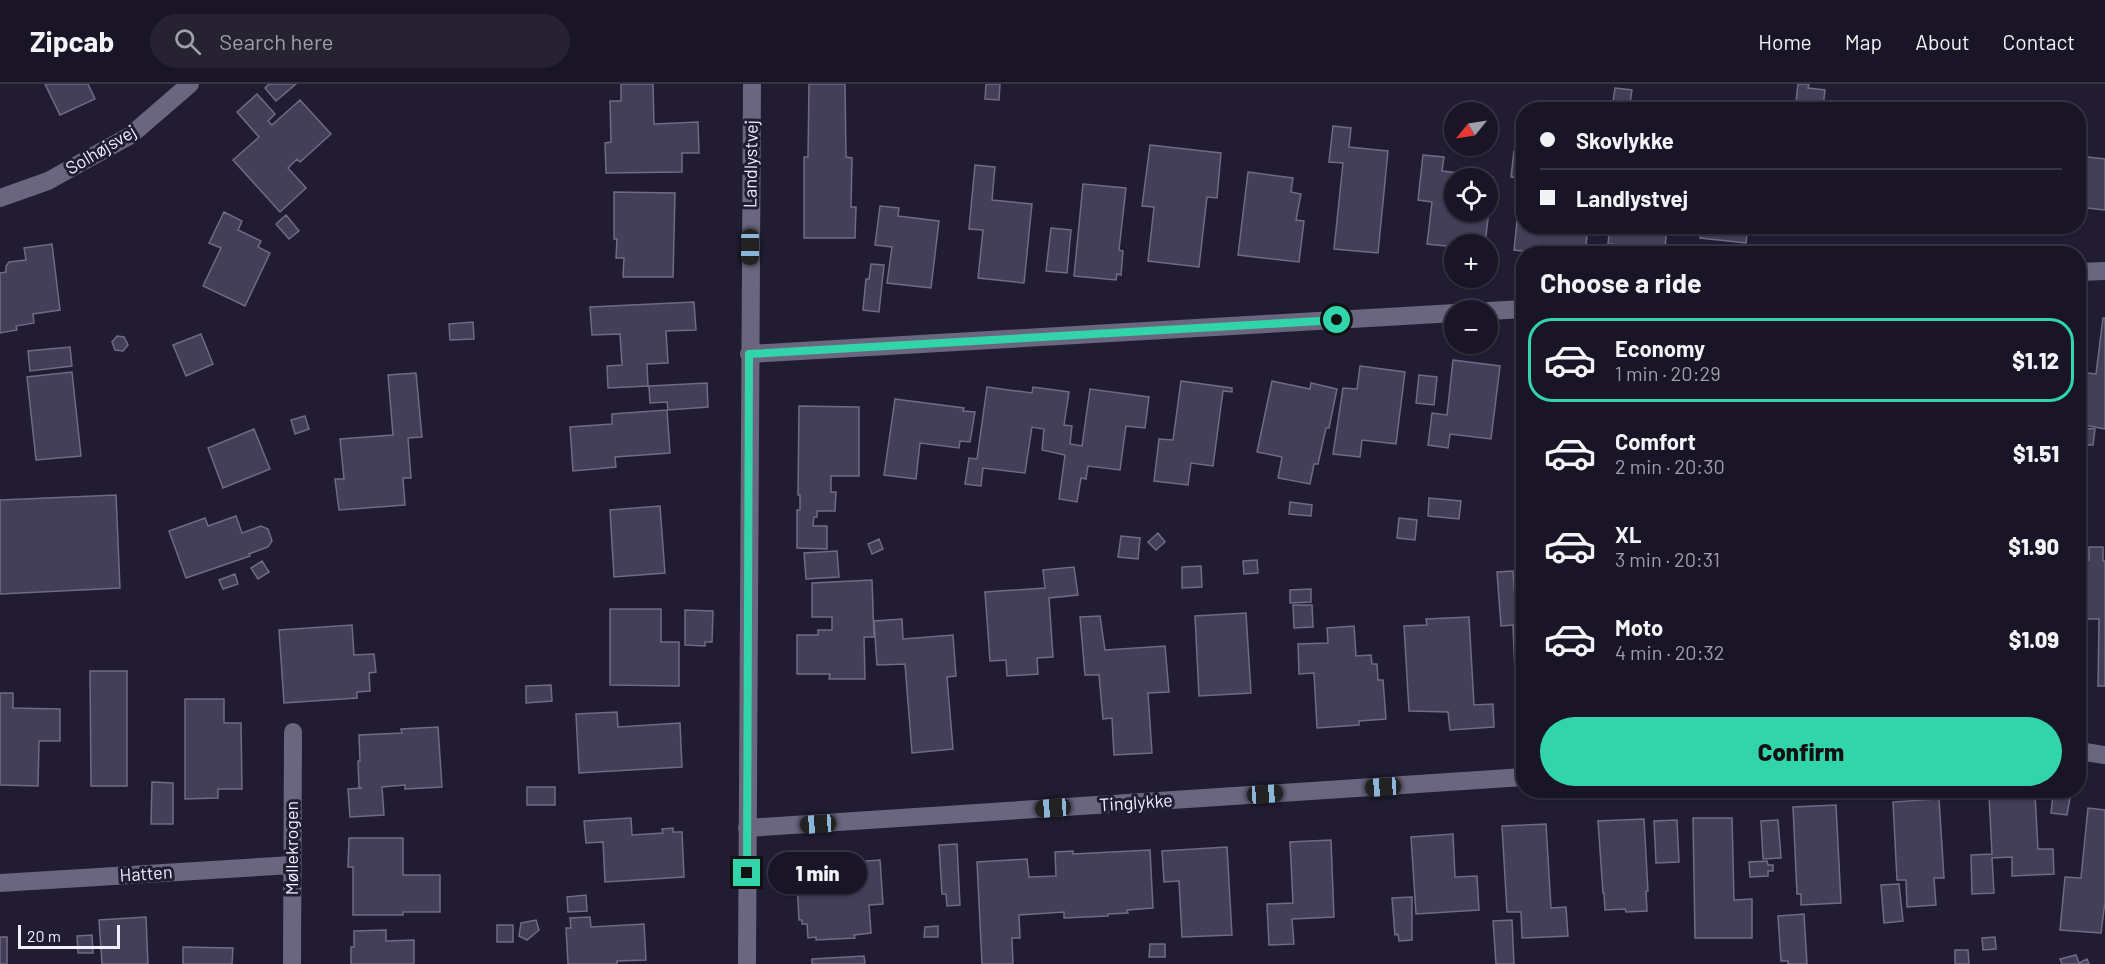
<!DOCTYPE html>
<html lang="en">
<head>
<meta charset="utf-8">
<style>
  body { margin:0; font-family:Barlow,sans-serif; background:#262232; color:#f1f3f6; height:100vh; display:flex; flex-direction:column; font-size:22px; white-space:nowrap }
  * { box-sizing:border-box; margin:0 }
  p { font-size:20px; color:#9f9fa7 }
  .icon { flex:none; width:33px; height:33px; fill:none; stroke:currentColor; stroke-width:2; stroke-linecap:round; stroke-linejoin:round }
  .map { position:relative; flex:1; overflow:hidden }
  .details { position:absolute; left:1516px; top:162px; width:570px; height:552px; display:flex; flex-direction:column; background:#191526; border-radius:24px; box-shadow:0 2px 4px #0004,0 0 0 2px #373443 }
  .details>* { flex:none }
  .guide { position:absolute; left:1516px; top:18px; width:570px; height:132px; border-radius:24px; box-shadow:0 2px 4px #0004,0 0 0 2px #373443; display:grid; align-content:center; height:132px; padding:0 24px; background:#191526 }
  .needle { width:39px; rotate:240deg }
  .tools { position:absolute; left:1444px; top:18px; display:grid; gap:12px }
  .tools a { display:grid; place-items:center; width:54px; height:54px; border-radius:50%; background:#191526; box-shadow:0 2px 4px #0004,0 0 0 2px #373443; font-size:30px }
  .scale { position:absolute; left:18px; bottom:15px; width:102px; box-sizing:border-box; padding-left:6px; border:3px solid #f1eefe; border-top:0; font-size:16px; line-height:21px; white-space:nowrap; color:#f1eefe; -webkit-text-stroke:4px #211c32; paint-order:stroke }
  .end { position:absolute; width:27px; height:27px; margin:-14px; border:8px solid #32d4a9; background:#111; box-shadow:0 0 0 3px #111 }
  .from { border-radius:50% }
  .bubble { position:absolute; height:42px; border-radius:21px; background:#191526; box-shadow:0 2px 4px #0004,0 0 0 2px #373443; font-size:20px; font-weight:800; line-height:42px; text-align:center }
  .car { position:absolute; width:18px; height:36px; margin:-18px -9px; border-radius:8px; box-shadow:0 0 4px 2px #0007; background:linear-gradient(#222 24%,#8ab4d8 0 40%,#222 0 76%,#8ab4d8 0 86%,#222 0) }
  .guide b { display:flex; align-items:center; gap:21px; height:57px; font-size:22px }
  .guide b+b { border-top:2px solid #373443 }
  .guide i { width:15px; height:15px; background:#f1f3f6 }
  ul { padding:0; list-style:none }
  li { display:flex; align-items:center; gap:18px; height:84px; margin:0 12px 9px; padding:0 12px; border:3px solid transparent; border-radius:24px }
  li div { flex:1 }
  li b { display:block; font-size:22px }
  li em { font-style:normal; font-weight:800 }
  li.selected { border-color:#32d4a9 }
  li>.icon { width:54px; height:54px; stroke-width:1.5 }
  h2 { padding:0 24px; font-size:27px; line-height:72px }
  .button { display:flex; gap:12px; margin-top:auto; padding:12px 24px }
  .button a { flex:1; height:69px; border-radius:36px; background:#32d4a9; color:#111; font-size:24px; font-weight:800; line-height:69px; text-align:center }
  header { display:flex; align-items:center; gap:36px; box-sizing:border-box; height:84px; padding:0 30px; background:#191526; border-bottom:2px solid #373443 }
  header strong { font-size:28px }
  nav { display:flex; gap:33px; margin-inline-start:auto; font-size:21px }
  .search { width:420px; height:54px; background:#262232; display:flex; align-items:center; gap:15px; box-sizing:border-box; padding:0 21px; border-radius:33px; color:#9f9fa7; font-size:22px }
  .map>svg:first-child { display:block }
  .building { fill:#443f58; stroke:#706b85; stroke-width:1.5; fill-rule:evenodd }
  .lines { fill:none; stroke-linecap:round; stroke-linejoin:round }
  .minor { stroke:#6b6680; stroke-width:18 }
  .route { stroke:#32d4a9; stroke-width:8 }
  .labels { text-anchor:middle; stroke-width:6; stroke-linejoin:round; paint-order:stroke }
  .street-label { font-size:18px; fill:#f1eefe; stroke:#211c32 }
</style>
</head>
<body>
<header>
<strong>Zipcab</strong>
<div class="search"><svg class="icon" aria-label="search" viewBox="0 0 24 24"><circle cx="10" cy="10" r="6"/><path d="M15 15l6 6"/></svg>Search here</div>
<nav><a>Home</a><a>Map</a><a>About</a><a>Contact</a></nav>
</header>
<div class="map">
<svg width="2105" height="880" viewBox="0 0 2105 880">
  <rect width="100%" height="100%" fill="#211c32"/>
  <path class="building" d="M 45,0 L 88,0 L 95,15 L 60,31 Z
    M 269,0 L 296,0 L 276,17 L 265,4 Z
    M 621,0 L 653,0 L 654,40 L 698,38 L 699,69 L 682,69 L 682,88 L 606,89 L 605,59 L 611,58 L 610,17 L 621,17 Z
    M 809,0 L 845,0 L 846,73 L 852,74 L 851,123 L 856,123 L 855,154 L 804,154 L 804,73 L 808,73 Z
    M 986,0 L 1000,0 L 999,16 L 985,15 Z
    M 1798,0 L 1809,0 L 1808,4 L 1825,6 L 1823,23 L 1832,24 L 1832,26 L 1795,26 Z
    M 1615,4 L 1632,6 L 1629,26 L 1610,26 L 1612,24 Z
    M 257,10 L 275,30 L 268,37 L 272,41 L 300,16 L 331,50 L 300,78 L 297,75 L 288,84 L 306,104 L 280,128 L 233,76 L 259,53 L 237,28 Z
    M 1599,17 L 1609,17 L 1609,26 L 1598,26 Z
    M 1702,18 L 1725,20 L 1725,26 L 1683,26 L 1684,19 L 1702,21 Z
    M 1519,37 L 1524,38 L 1524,57 L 1518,56 Z
    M 1333,42 L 1351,44 L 1349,63 L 1388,67 L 1378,169 L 1334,165 L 1343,79 L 1329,78 Z
    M 2079,52 L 2082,53 L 2080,72 L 2105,75 L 2105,126 L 2079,123 Z
    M 1150,61 L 1221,69 L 1217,114 L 1207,113 L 1199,183 L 1148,177 L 1154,123 L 1142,122 Z
    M 1514,67 L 1520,68 L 1517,94 L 1511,93 Z
    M 1524,70 L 1524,142 L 1588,142 L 1586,161 L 1592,161 L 1591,170 L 1547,170 L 1514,166 Z
    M 1423,71 L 1444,73 L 1442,87 L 1493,93 L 1485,160 L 1455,160 L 1455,163 L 1427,160 L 1432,118 L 1418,116 ZM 1455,94 L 1488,94 L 1488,128 L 1455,128 Z
    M 975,81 L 995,83 L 992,116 L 1032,120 L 1024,199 L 978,194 L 983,146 L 969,145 Z
    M 1248,88 L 1293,94 L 1291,108 L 1301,110 L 1296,136 L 1304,137 L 1299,178 L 1238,171 Z
    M 1083,100 L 1126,104 L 1119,166 L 1123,167 L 1121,191 L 1117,190 L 1116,196 L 1074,192 Z
    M 614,108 L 675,109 L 673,193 L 623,193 L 624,174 L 616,174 L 617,155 L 614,155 Z
    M 880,122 L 899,124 L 898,132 L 939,137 L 931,204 L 887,199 L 892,163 L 875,161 Z
    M 224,128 L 242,137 L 238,146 L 261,157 L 258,163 L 270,169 L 245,222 L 203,202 L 221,164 L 209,159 Z
    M 286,131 L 299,147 L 289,155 L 276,140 Z
    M 1610,142 L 1667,142 L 1665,164 L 1648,164 L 1648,170 L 1630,170 L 1631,162 L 1608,160 Z
    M 1702,142 L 1748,142 L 1746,159 L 1700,154 Z
    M 1051,144 L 1071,146 L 1067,189 L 1046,187 Z
    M 52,160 L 60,226 L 33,230 L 34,239 L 16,242 L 17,246 L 0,249 L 0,189 L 6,188 L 6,182 L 9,178 L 26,176 L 24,164 Z
    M 871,180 L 884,181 L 879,228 L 863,226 L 866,195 L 869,195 Z
    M 694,218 L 696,246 L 666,247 L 668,279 L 647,280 L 648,302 L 608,304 L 607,282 L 622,281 L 620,250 L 592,251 L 590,223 Z
    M 2103,234 L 2105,234 L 2105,345 L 2079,340 L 2079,288 L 2096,290 Z
    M 473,238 L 474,255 L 450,256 L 449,240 Z
    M 201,250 L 213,280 L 186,292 L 173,261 Z
    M 117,252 L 124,253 L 128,261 L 123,267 L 115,266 L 112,258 Z
    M 70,263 L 72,282 L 30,287 L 28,267 Z
    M 1453,276 L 1500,282 L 1491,355 L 1450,350 L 1448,364 L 1428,361 L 1432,329 L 1447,331 Z
    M 1360,282 L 1405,288 L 1396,360 L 1362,356 L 1360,373 L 1333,370 L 1343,304 L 1357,305 Z
    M 72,288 L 81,372 L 36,376 L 27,293 Z
    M 416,289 L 422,353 L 408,354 L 411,394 L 403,394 L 405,421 L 339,426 L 335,395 L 344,395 L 340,355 L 393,351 L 388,291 Z
    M 1419,291 L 1437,293 L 1434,321 L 1416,319 Z
    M 1181,297 L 1232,304 L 1232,308 L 1223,307 L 1213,382 L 1191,379 L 1188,401 L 1154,397 L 1159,355 L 1173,356 Z
    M 1272,297 L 1310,305 L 1311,299 L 1337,305 L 1329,344 L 1326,344 L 1318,380 L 1314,380 L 1310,400 L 1278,394 L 1282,373 L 1257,368 Z
    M 707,299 L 708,323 L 668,326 L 667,318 L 650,319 L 649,302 Z
    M 987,303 L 1032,309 L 1033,303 L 1069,308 L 1064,341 L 1072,342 L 1070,360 L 1082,362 L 1090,305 L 1149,313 L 1145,344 L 1126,342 L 1120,386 L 1088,382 L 1086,395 L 1081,394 L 1077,418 L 1059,415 L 1065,371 L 1042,366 L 1044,345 L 1032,343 L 1025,389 L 983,384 L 981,402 L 965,400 L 969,374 L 977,375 Z
    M 895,315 L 964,324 L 963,327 L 975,328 L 970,358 L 960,357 L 959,364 L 920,359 L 916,395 L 884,391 Z
    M 799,322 L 859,323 L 859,392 L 831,392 L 831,408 L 836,408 L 835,427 L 817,427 L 817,433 L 814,433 L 813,442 L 827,442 L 827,465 L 797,464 L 797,426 L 800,426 L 800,411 L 798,411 Z
    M 667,326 L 670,369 L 615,373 L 616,383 L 573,387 L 570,343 L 612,340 L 612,330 Z
    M 305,332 L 309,345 L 295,350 L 291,336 Z
    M 2080,344 L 2095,345 L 2093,361 L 2079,361 Z
    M 254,345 L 270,385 L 223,404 L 208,364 Z
    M 116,411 L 120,504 L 0,510 L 0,416 Z
    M 1429,414 L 1461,417 L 1459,435 L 1428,432 Z
    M 1290,418 L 1312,421 L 1311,432 L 1289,430 Z
    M 660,422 L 665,489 L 614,493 L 610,426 Z
    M 236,432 L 242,449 L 261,442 L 268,445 L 272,457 L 268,463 L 249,470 L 250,472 L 186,494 L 169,447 L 205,434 L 208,442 Z
    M 1399,434 L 1417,436 L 1415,456 L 1397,454 Z
    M 1158,449 L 1165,458 L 1156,466 L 1148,458 Z
    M 1121,452 L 1140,454 L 1138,475 L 1118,473 Z
    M 879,455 L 883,465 L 872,470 L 868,460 Z
    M 2089,463 L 2103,463 L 2103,477 L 2105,477 L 2105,602 L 2098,602 L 2099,535 L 2083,535 L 2084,476 L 2089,476 Z
    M 837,467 L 839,493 L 806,495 L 804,469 Z
    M 1257,476 L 1258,489 L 1244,490 L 1243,477 Z
    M 262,477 L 269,488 L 258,495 L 251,484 Z
    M 1201,482 L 1202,503 L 1182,504 L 1182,483 Z
    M 1074,483 L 1078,511 L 1049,514 L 1053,573 L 1037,574 L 1038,590 L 1007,592 L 1006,576 L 990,577 L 985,508 L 1045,504 L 1043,486 Z
    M 1513,487 L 1516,527 L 1524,526 L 1524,636 L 1517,636 L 1513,541 L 1501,542 L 1497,488 Z
    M 235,490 L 238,500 L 223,505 L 219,496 Z
    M 872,496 L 874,553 L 864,553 L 865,595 L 829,595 L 830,590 L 797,590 L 797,551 L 818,551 L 818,546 L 832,546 L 832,533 L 812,533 L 812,499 Z
    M 2079,502 L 2081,502 L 2080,578 L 2079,578 Z
    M 1311,505 L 1311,518 L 1290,519 L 1290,506 Z
    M 1293,521 L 1312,521 L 1313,543 L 1294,544 Z
    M 610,525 L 661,525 L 661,558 L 679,558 L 679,602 L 610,601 Z
    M 685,526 L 713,527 L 712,558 L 705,558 L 705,562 L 685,561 Z
    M 1246,529 L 1251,609 L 1199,612 L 1195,532 Z
    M 1100,532 L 1105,566 L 1165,562 L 1169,608 L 1148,609 L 1152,669 L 1114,671 L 1112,634 L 1103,635 L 1099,591 L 1085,591 L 1080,533 Z
    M 1469,533 L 1474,621 L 1493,620 L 1494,643 L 1450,646 L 1448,628 L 1409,627 L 1404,542 L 1427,541 L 1426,535 Z
    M 902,535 L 903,555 L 953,551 L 956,592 L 947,593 L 953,665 L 912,669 L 905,580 L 877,581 L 874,537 Z
    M 352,541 L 354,571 L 374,570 L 376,588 L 369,589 L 370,607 L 357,608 L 357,614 L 284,619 L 279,546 Z
    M 1354,542 L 1356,572 L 1371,571 L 1372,580 L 1377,580 L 1378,596 L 1383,596 L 1386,635 L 1359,637 L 1359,641 L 1317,644 L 1314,589 L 1299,590 L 1298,560 L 1328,559 L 1327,544 Z
    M 90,587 L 127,587 L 127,702 L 91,702 Z
    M 551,601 L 552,617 L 526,619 L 526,602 Z
    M 0,609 L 13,609 L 13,624 L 60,625 L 60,657 L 39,657 L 38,702 L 0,701 Z
    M 185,615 L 224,615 L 224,639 L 241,639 L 242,705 L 218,705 L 218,714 L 185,715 Z
    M 617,628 L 618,643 L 680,639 L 682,683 L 579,689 L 576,630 Z
    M 438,643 L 442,703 L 405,705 L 405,701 L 382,703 L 384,731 L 350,733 L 348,705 L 362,704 L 359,703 L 358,677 L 360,677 L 359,651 L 402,649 L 401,645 Z
    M 152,698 L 173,699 L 173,740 L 151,740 Z
    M 527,703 L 555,703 L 555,721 L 527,721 Z
    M 2035,710 L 2038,765 L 2053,765 L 2054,790 L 2012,792 L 2012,773 L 1992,774 L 1994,809 L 1972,810 L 1971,771 L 1992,770 L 1989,712 Z
    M 2053,711 L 2070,714 L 2067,731 L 2051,729 Z
    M 1939,715 L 1944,794 L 1934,794 L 1936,821 L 1907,823 L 1906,796 L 1897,796 L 1893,718 Z
    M 1836,721 L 1841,819 L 1801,821 L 1801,810 L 1797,810 L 1793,723 Z
    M 2088,724 L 2105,726 L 2105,818 L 2101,849 L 2060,846 L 2065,793 L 2081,794 Z
    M 631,734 L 632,751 L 663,749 L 662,745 L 673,744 L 673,748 L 682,748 L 684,793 L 605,798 L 603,758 L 586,759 L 584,737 Z
    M 1693,734 L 1732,734 L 1734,816 L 1752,815 L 1752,854 L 1695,854 Z
    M 1644,735 L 1648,807 L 1646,807 L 1647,827 L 1626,828 L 1625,825 L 1605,826 L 1604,809 L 1603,809 L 1598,737 Z
    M 1677,736 L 1679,778 L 1656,779 L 1654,737 Z
    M 1778,736 L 1781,774 L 1763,775 L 1761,737 Z
    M 1546,740 L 1551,824 L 1566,823 L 1568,852 L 1522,854 L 1521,828 L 1507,828 L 1502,742 Z
    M 1453,750 L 1455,793 L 1477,792 L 1479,826 L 1416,830 L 1411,753 Z
    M 349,754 L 403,754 L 403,791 L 440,791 L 440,828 L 403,828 L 403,831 L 353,831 L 353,783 L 348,783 Z
    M 1331,756 L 1334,833 L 1292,835 L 1294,860 L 1269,861 L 1267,820 L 1293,819 L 1290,758 Z
    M 957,760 L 960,821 L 947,822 L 946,810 L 942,810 L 939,761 Z
    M 1227,763 L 1232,851 L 1182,853 L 1179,797 L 1164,798 L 1162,767 Z
    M 1150,766 L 1153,824 L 1127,826 L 1128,829 L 1108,830 L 1108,832 L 1064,834 L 1064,828 L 1019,831 L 1020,854 L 1012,854 L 1013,880 L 982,880 L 977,778 L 1027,775 L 1029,793 L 1056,792 L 1055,768 L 1073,767 L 1073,770 Z
    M 880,776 L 883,820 L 869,821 L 871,849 L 854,851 L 855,854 L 816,856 L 816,853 L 808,854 L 807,840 L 802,840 L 802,836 L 799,836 L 797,799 L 813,798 L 812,781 Z
    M 1767,777 L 1768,781 L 1773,781 L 1773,787 L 1768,787 L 1768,792 L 1750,793 L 1749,778 Z
    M 1899,800 L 1903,837 L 1884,839 L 1881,801 Z
    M 586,811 L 587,827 L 568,828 L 567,813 Z
    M 1412,813 L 1412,856 L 1399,857 L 1398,850 L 1395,851 L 1392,814 Z
    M 1804,830 L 1807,880 L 1788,880 L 1788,877 L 1781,877 L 1778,832 Z
    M 146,833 L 148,880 L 102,880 L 99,836 Z
    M 590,833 L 591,843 L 644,840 L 646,876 L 617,877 L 617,880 L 568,880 L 566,844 L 571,844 L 570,834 Z
    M 536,836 L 539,846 L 527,856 L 519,852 L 521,839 Z
    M 1512,836 L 1514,880 L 1496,880 L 1493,837 Z
    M 497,841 L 513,841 L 513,858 L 497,858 Z
    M 938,842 L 938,853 L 924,853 L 925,843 Z
    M 386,846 L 386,857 L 414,856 L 414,880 L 351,880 L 351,863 L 354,863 L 354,847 Z
    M 92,851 L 93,869 L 78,869 L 77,852 Z
    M 0,853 L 7,853 L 7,880 L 0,880 Z
    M 1995,853 L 1996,865 L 1983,866 L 1982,854 Z
    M 1150,860 L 1165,860 L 1165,873 L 1149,873 Z
    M 183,863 L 233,864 L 232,880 L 183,880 Z
    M 1955,866 L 1968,866 L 1969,880 L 1955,880 Z
    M 2076,871 L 2079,879 L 2087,875 L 2089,880 L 2062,880 L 2060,875 Z
    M 864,872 L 865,880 L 812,880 L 812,875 Z"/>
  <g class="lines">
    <path class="minor" d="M 0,114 L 48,97 L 131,51 L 190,0
      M 2079,188 L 2105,187
      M 1488,227 L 1524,225
      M 749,270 L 1455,229
      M 2079,667 L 2105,671
      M 747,744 L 1524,693
      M 0,799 L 292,781
      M 292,880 L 293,648
      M 747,880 L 752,0"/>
  </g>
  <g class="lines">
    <path class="route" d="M 747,789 L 749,270 L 1337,236"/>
  </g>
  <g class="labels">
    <g class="street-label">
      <text transform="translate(101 66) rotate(-31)" y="6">Solhøjsvej</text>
      <text transform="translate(751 80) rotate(-89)" y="6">Landlystvej</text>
      <text transform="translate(1136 719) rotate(-4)" y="6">Tinglykke</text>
      <text transform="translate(292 764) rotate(-90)" y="6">Møllekrogen</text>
      <text transform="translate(146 790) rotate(-4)" y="6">Hatten</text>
    </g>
  </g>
</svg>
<div class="tools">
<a><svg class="needle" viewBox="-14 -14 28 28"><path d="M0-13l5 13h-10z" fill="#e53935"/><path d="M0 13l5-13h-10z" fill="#9f9fa7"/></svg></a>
<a><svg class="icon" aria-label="locate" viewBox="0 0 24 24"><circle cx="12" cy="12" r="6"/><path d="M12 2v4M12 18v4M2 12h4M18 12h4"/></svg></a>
<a>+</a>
<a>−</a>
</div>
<div class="scale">20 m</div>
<i class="end from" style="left:1337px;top:236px"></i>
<i class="end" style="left:747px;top:789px"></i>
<div class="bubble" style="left:768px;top:768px;width:99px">1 min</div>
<i class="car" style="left:750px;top:163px;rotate:180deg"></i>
<i class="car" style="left:1383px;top:703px;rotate:266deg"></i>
<i class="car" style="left:1265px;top:710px;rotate:86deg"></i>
<i class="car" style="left:1053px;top:724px;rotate:266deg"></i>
<i class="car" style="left:818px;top:740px;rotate:266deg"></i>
<div class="guide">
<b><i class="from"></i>Skovlykke</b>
<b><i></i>Landlystvej</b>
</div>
<section class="details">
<h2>Choose a ride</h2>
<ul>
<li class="selected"><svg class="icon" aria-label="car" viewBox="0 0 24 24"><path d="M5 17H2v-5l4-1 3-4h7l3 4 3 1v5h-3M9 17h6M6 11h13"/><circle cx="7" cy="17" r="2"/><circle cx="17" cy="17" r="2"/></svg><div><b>Economy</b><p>1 min · 20:29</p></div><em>$1.12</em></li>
<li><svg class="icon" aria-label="car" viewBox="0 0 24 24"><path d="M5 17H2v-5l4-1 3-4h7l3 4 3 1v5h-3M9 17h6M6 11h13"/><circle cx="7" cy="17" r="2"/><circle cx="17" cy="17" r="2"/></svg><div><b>Comfort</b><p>2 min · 20:30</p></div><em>$1.51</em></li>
<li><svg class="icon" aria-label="car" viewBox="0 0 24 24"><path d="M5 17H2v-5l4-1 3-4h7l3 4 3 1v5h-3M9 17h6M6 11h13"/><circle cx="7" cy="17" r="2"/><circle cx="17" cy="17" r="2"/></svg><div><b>XL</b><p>3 min · 20:31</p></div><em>$1.90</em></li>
<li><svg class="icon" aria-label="car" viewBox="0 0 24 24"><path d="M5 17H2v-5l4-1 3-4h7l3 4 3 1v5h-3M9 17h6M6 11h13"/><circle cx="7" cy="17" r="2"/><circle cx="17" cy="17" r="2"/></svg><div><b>Moto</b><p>4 min · 20:32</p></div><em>$1.09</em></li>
</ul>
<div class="button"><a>Confirm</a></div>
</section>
</div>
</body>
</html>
